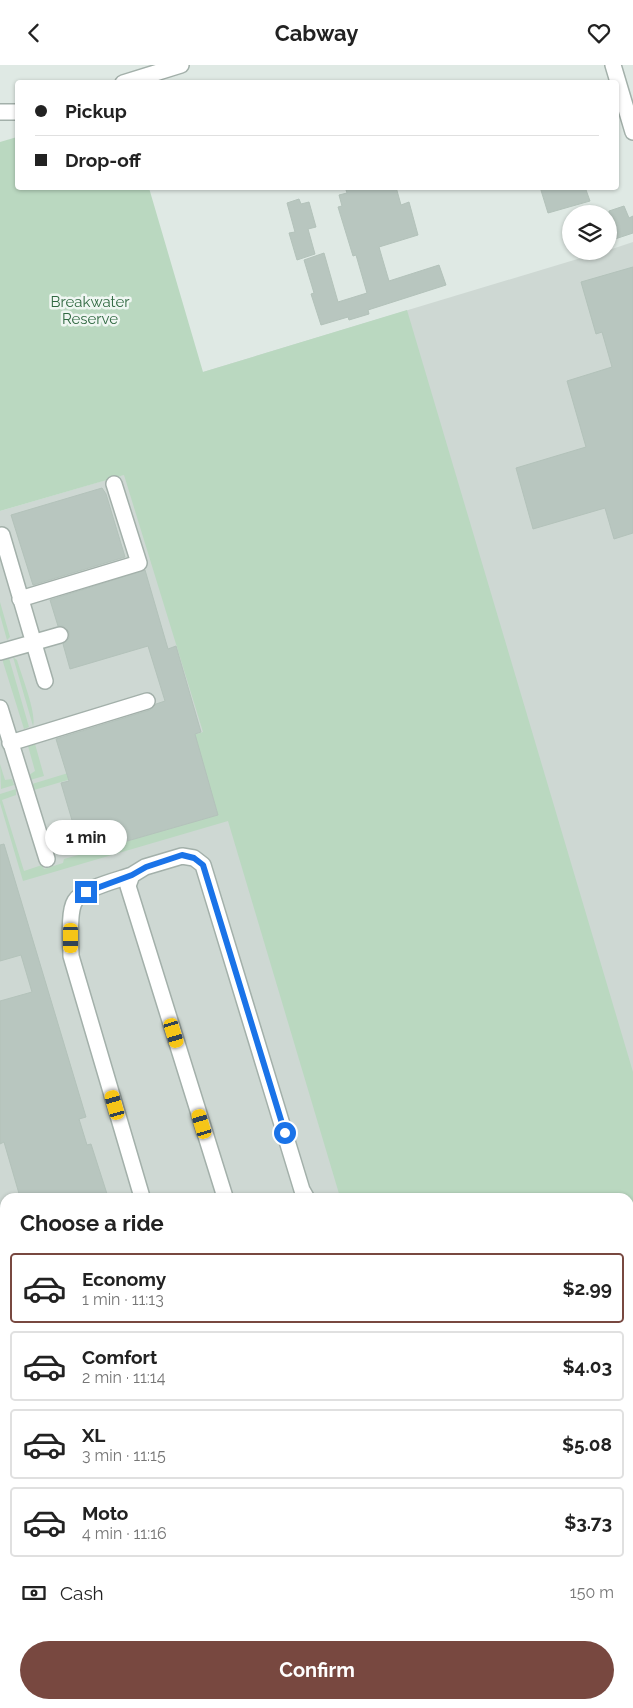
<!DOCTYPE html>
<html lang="en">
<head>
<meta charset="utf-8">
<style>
  body { margin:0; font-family:Raleway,sans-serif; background:#f2f2f2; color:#222; height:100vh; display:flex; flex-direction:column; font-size:19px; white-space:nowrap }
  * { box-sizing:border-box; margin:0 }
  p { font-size:16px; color:#767676 }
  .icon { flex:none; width:28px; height:28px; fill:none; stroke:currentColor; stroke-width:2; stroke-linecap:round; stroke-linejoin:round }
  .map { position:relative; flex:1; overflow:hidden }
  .panel { position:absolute; left:0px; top:1128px; width:634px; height:516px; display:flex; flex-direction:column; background:#fff; border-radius:15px 15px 0 0; box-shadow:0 1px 4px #0004 }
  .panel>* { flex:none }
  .guide { position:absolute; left:15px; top:15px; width:604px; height:110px; border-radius:5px; box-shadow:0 1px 4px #0004; display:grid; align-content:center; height:110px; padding:0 20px; background:#fff }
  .fabs { position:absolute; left:562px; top:140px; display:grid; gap:10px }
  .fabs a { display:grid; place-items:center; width:55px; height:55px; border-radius:50%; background:#fff; box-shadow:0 1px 4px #0004; font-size:25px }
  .end { position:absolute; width:22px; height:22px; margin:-11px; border:6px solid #1a73e8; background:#fff; box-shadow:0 0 0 2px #fff }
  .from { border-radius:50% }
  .bubble { position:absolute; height:35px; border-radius:18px; background:#fff; box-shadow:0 1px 4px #0004; font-size:16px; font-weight:700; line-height:35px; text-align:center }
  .car { position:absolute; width:15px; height:30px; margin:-15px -8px; border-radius:6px; box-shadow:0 0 4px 1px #0007; background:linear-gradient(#f5c518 24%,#345 0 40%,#f5c518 0 76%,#345 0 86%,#f5c518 0) }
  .guide b { display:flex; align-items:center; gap:18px; height:48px; font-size:19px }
  .guide b+b { border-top:1px solid #e0e0e0 }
  .guide i { width:12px; height:12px; background:#222 }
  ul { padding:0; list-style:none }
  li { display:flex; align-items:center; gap:15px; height:70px; margin:0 10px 8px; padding:0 10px; border:2px solid #e0e0e0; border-radius:5px }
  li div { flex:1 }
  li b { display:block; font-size:19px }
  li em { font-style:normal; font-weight:700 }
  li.active { border-color:#784840 }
  li>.icon { width:45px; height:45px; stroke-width:1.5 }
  h2 { padding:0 20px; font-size:22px; line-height:60px }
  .pay { display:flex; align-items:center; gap:12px; height:55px; padding:0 20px; font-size:19px }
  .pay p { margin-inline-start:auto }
  .cta { display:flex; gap:10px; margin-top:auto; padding:10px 20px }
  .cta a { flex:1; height:58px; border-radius:30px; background:#784840; color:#fff; font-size:20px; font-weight:700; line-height:58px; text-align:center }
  header { display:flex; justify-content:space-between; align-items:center; height:65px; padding:0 20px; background:#fff; font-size:22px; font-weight:700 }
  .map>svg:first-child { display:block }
  .built { fill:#ced8d3; fill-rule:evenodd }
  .green { fill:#bad8c0 }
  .building { fill:#b8c6bf; stroke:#b3c2ba }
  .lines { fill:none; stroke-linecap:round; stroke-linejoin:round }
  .minor-casing { stroke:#a3b0aa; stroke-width:18 }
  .minor { stroke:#fff; stroke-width:15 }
  .route { stroke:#1a73e8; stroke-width:6 }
  .labels { text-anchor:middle; stroke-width:5; stroke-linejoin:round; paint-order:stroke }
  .park-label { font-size:15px; fill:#316942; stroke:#eff6f2 }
</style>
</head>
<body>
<header><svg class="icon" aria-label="back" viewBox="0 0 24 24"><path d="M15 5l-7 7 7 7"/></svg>Cabway<svg class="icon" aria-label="heart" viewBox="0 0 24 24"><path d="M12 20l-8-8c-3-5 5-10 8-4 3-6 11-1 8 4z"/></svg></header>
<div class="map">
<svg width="633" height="1643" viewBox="0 0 633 1643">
  <rect width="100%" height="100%" fill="#dfe9e4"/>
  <path class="built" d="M 633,177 L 633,1643 L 0,1643 L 0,446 L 123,410 L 203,307 L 604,186 L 609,186 L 609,185 ZM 5,1132 L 629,1132 L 629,1639 L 5,1639 Z"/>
  <path class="green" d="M 17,72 L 18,122 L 149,123 L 203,307 L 407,245 L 633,1007 L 633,1390 L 629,1391 L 629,1132 L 340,1132 L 228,756 L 23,816 L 0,738 L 0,729 L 16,724 L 16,730 L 2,735 L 24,806 L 42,800 L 44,804 L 63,798 L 64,794 L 82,789 L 218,750 L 197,677 L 34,725 L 32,719 L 203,667 L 124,410 L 0,446 L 0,77 Z
    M 0,537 L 10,572 L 7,575 L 0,550 Z
    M 13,592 L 17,595 C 21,609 37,649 33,661 Z
    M 9,593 L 29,662 L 24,664 L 3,597 L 3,594 Z
    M 35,679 L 44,711 L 30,715 L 29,710 L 35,706 L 28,681 Z
    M 0,699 L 5,715 L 12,714 L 14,720 L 1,724 Z"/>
  <path class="building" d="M 345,122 L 396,122 L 401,140 L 409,137 L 418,170 L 379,182 L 389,216 L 439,200 L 446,220 L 368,245 L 369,249 L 349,255 L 348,252 L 321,260 L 311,229 L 314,228 L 304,195 L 324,188 L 338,237 L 367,228 L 356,190 L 353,191 L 338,142 L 342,141 L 339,130 L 347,128 Z
    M 540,122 L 585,122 L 590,136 L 548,148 Z
    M 299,134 L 301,139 L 309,137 L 316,162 L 308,164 L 315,189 L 297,195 L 289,168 L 295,167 L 287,138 Z
    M 624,141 L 629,153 L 633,151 L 633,168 L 609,176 L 609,146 Z
    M 633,202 L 633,468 L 614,474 L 605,443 L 533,464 L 516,403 L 586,382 L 567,316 L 612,302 L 602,267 L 596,269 L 581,217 Z
    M 102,423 L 106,429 L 125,492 L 33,520 L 11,450 Z
    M 145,505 L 168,584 L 176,581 L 201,667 L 195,669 L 218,750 L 82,789 L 61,718 L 69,716 L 56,674 L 150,645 L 156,639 L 165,636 L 148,581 L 70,604 L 63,579 L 69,573 L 69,567 L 63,561 L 58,561 L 50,535 Z
    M 4,779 L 86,1052 L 79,1054 L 87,1080 L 91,1079 L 108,1132 L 20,1132 L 4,1077 L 0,1079 L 0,936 L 32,927 L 21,890 L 0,896 L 0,780 Z"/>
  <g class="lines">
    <g class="minor-casing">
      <path id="minor" d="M 613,0 L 633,67
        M 123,18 L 181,0
        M 0,47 L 18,47
        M 0,471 L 2,470 L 45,616
        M 20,534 L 139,498 L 114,419
        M 0,587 L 60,570
        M 0,643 L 47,794
        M 10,678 L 147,636
        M 132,810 C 118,815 83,823 75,836 C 68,847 71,878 71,891 L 142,1132
        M 225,1132 L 128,821 L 132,810 L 145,802 L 182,791 L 194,793 L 203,800 L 302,1125 L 306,1132
        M 0,1266 L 5,1265"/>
    </g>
    <use href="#minor" class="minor"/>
  </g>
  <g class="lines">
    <path class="route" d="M 86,827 L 132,810 L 146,802 L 182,790 L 194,793 L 203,800 L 285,1068"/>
  </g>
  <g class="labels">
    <g class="park-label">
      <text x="90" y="242">Breakwater<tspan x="90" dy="17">Reserve</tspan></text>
    </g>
  </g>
</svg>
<div class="fabs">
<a><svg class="icon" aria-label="layers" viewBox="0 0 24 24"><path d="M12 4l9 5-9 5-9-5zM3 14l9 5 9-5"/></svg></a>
</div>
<i class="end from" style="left:285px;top:1068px"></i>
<i class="end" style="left:86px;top:827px"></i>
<div class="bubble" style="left:45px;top:755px;width:82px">1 min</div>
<i class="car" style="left:71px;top:873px;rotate:180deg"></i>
<i class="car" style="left:174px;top:968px;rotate:163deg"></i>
<i class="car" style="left:115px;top:1040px;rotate:344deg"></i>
<i class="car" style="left:202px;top:1059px;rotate:343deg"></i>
<div class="guide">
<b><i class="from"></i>Pickup</b>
<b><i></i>Drop-off</b>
</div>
<section class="panel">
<h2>Choose a ride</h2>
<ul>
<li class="active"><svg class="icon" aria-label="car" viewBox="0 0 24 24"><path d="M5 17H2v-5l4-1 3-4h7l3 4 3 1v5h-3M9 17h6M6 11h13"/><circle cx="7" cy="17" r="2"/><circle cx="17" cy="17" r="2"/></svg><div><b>Economy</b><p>1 min · 11:13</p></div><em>$2.99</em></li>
<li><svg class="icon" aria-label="car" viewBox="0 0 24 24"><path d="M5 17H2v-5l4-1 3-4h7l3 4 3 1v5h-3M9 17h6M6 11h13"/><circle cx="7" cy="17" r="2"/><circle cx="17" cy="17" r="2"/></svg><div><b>Comfort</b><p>2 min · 11:14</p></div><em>$4.03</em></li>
<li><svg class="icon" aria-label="car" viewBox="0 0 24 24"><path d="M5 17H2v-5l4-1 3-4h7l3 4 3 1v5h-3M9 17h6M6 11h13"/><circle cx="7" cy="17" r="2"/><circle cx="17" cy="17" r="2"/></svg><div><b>XL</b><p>3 min · 11:15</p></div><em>$5.08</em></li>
<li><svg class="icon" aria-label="car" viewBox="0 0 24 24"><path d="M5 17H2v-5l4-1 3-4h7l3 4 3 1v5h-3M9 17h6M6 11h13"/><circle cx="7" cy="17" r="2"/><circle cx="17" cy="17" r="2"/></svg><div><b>Moto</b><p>4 min · 11:16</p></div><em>$3.73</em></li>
</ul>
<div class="pay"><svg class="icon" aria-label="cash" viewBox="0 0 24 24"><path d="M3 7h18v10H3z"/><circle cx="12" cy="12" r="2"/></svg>Cash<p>150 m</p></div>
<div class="cta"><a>Confirm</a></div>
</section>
</div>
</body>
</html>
